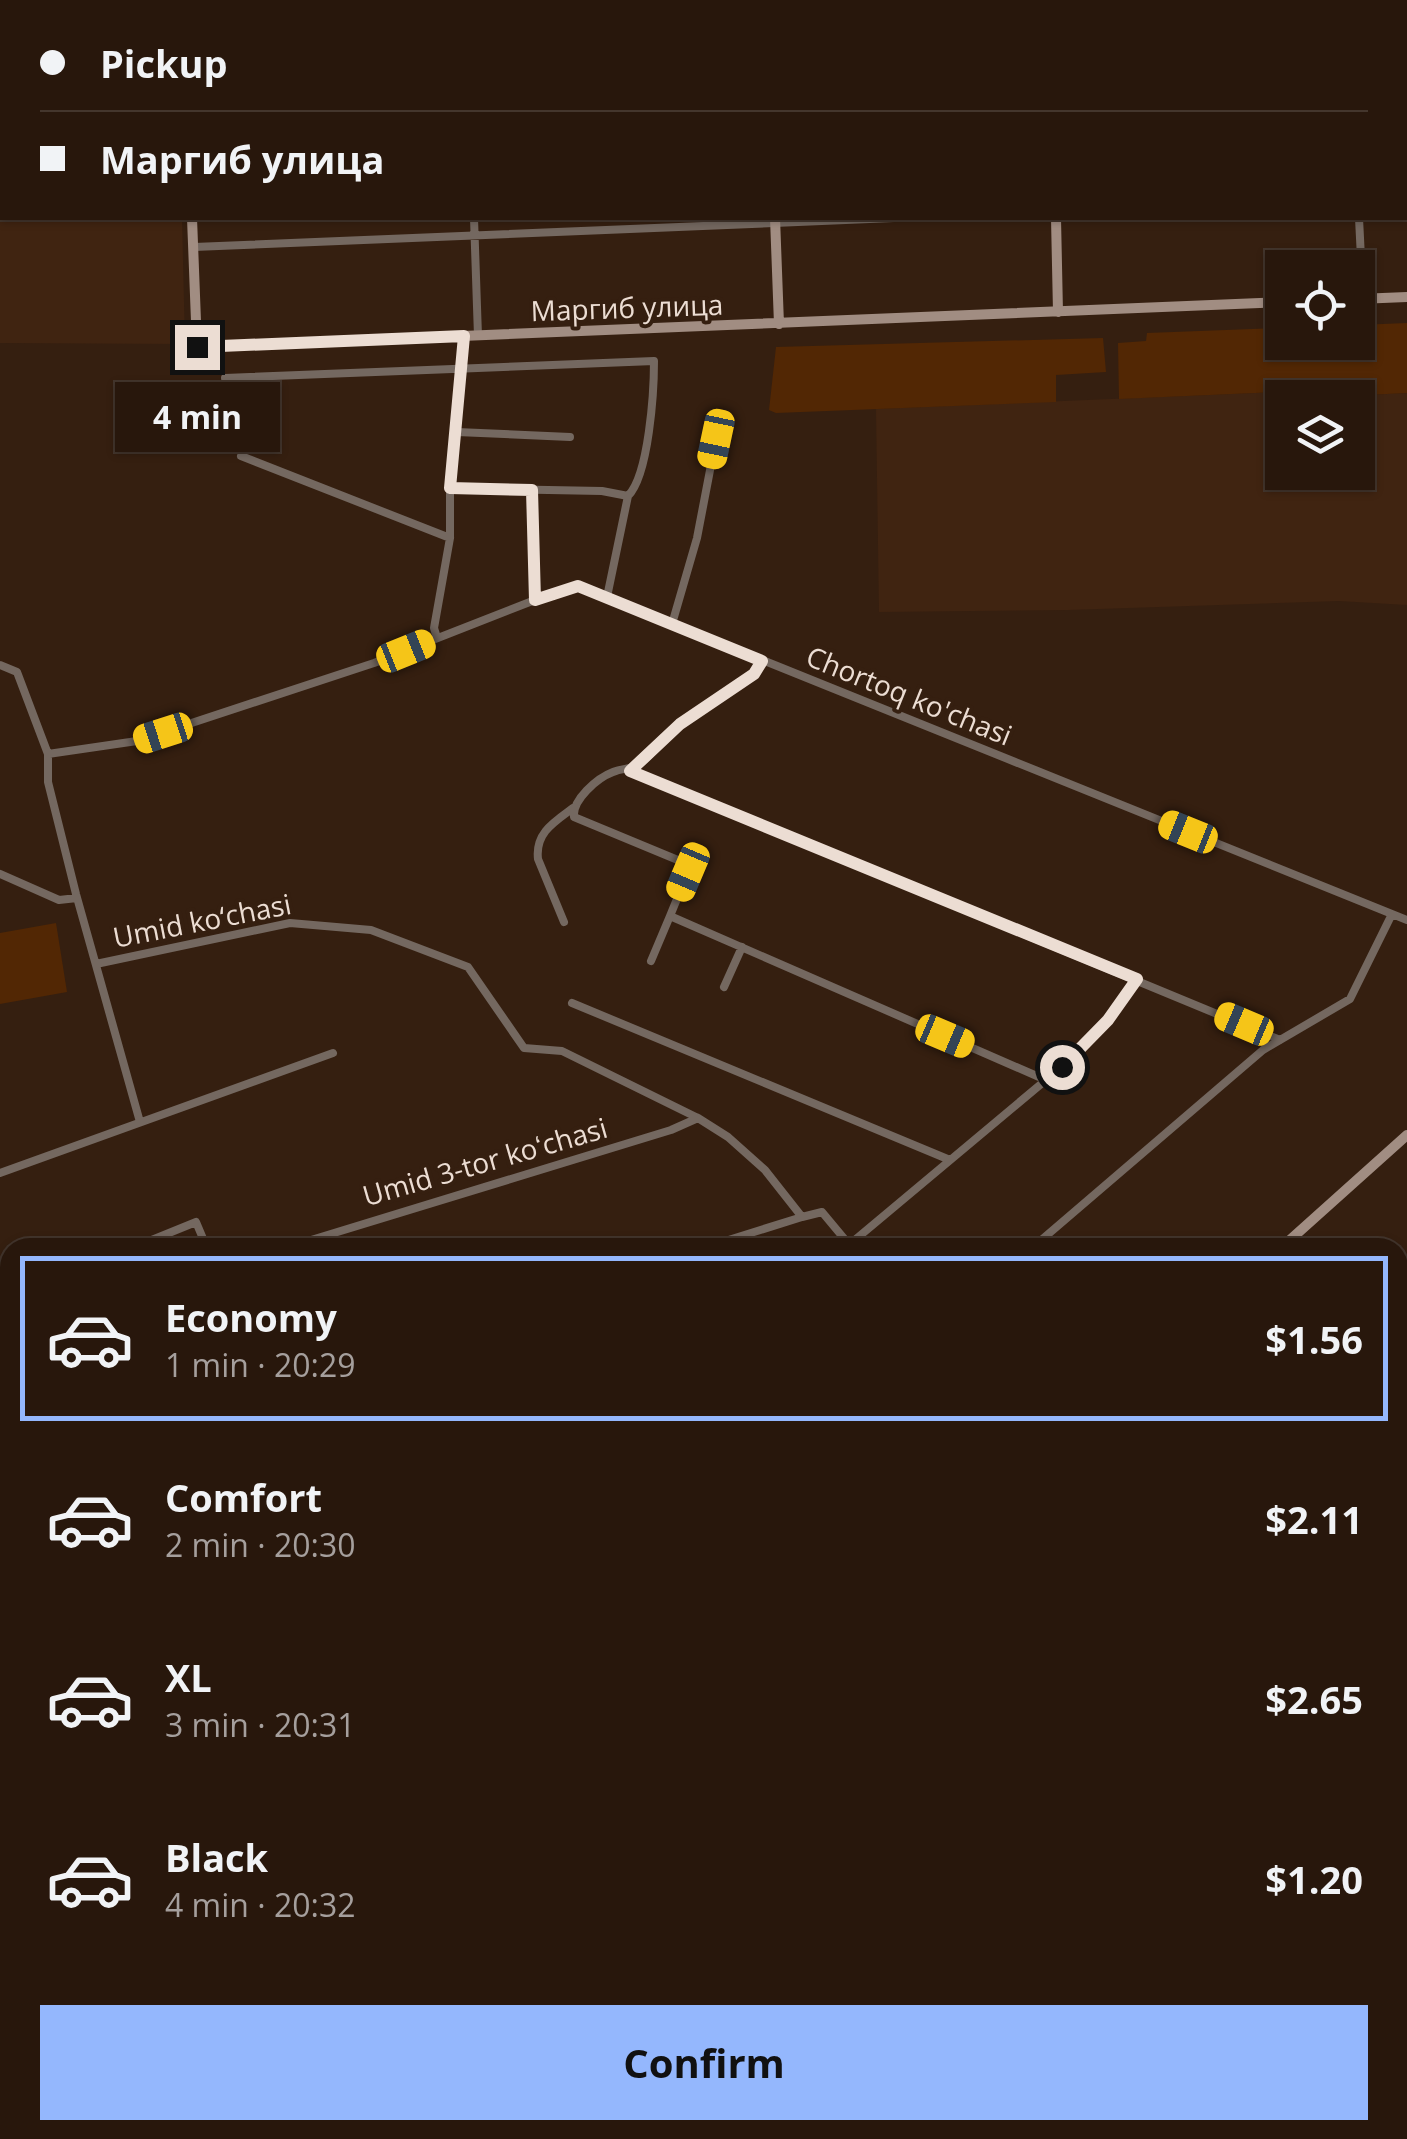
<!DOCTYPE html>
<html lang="en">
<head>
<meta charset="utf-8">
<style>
  body { margin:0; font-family:"Open Sans",sans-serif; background:#34241a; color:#f1f3f6; height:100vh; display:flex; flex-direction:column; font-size:38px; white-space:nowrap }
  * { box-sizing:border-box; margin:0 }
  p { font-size:32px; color:#a59f9d }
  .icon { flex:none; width:55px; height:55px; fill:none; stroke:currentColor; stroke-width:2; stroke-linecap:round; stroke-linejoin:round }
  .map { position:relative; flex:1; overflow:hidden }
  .sheet { position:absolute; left:0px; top:1238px; width:1408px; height:902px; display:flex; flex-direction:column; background:#28170c; border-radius:30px 30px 0 0; box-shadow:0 2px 8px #0004,0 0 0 2px #44362d }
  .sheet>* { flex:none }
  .guide { position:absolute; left:0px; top:0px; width:1408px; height:220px; box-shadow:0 2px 8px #0004,0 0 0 2px #44362d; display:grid; align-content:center; height:220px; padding:0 40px; background:#28170c }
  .tools { position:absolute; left:1265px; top:250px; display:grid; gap:20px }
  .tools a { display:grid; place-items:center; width:110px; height:110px; border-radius:0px; background:#28170c; box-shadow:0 2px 8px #0004,0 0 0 2px #44362d; font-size:50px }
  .end { position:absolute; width:45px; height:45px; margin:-22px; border:12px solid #ecddd3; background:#111; box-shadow:0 0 0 5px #111 }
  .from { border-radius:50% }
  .bubble { position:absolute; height:70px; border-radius:0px; background:#28170c; box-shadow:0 2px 8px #0004,0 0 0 2px #44362d; font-size:32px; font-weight:700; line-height:70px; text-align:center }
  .car { position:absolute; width:30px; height:60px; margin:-30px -15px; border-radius:12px; box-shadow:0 0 8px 2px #0007; background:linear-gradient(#f5c518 24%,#345 0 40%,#f5c518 0 76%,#345 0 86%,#f5c518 0) }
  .guide b { display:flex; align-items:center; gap:35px; height:95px; font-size:38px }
  .guide b+b { border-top:2px solid #44362d }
  .guide i { width:25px; height:25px; background:#f1f3f6 }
  ul { padding:18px 0 0; list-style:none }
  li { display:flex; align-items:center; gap:30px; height:165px; margin:0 20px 15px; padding:0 20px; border:5px solid transparent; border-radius:0px }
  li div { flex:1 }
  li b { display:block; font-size:38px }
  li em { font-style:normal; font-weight:700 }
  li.on { border-color:#94b7fd }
  li>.icon { width:90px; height:90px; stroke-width:1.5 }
  .button { display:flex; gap:20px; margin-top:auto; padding:20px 40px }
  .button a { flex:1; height:115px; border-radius:0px; background:#94b7fd; color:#111; font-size:40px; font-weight:700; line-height:115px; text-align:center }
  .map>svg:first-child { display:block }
  .built { fill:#402411; fill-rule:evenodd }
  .green { fill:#522704 }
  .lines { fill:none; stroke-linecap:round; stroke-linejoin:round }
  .river { stroke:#170500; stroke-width:15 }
  .street { stroke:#746860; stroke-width:8 }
  .secondary { stroke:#a18d82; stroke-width:10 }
  .rail { stroke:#b2a195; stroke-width:2.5; stroke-dasharray:12 12; stroke-linecap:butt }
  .route { stroke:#ecddd3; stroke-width:12 }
  .labels { text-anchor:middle; stroke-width:8; stroke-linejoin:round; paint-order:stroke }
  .street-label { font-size:28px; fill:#ecddd3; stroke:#351f10 }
</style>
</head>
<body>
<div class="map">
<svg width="1407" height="2139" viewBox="0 0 1407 2139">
  <rect width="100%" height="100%" fill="#351f10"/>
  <path class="built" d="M 0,77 L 2,77 L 2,218 L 182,218 L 185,344 L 0,343 Z
    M 1326,390 L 1326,397 L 1407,393 L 1407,605 L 1339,601 L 1068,610 L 879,612 L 876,409 ZM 1282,398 L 1358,398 L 1358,472 L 1282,472 Z
    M 1407,1627 L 1407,2139 L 934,2139 L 945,2130 L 1398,2130 L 1398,1628 Z"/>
  <path class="green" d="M 1407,323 L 1407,393 L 1326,397 L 1325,390 L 1119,399 L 1118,343 L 1146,341 L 1147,333 L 1282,328 L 1282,342 L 1358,342 L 1358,325 Z
    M 1103,338 L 1106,372 L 1056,375 L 1056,402 L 776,413 L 769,410 L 776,347 Z
    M 56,923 L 67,992 L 0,1004 L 0,933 Z"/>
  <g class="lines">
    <path class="river" d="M 1398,1449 L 1407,1444
      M 862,2139 L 884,2130"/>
    <path class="street" d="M 404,0 L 404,2
      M 547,0 L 547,2
      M 1260,0 L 1261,2
      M 0,65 L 2,65
      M 1405,109 L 1407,109
      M 1405,193 L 1407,193
      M 474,218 L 478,336
      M 1359,218 L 1363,298
      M 194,247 L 894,218
      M 225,378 L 654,361 C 654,391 649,475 628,496 L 607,597
      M 457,432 L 570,437
      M 241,456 L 450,538
      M 450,488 L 602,491 L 628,496
      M 532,490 L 535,600
      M 672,624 L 697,538 L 716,439
      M 437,638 L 434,628 L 450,538 L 450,488 L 464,337
      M 762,661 L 754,674 C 730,690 704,705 681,723 C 667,734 656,750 642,762 C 631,771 624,767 613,772 C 597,778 572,800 574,817 L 685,863 L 688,872 L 670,916 L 1046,1080
      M 0,665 L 17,672 L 48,754 L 48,782 L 76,894 L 140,1122
      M 48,754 L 137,741 L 374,663 L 535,600 L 579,586 L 1407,920
      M 629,771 L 1280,1040
      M 0,874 L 59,900 L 77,898
      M 564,922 L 538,859 C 535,833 554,822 573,808
      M 651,961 L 670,916
      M 96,964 L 290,923 L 371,930 L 468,967 L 524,1048 L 562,1051 L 698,1118 L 728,1137 L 765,1170 L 802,1217 L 822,1212 L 852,1248
      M 724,987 L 742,947
      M 572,1003 L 950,1160
      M 0,1173 L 333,1053
      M 850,1244 L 1077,1054 L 1108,1020 L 1137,979
      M 132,1248 L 196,1222 L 207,1248
      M 285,1248 L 671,1130 L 698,1118
      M 703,1248 L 802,1217
      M 1032,1248 L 1263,1050 L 1350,999 L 1392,914
      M 0,1376 L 10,1372
      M 0,1415 L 10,1419
      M 0,1542 L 10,1545
      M 1398,1632 L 1407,1637
      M 0,1679 L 10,1683
      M 0,1809 L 10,1802
      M 0,1967 L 10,1959
      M 0,2067 L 10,2093
      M 25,2130 L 29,2139
      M 391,2130 L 392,2139
      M 457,2130 L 514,2139
      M 78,2139 L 90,2130
      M 878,2139 L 899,2130
      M 1074,2139 L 1079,2130"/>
    <path class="secondary" d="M 182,0 L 182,2
      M 766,0 L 766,2
      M 1047,0 L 1047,2
      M 1359,2 L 1407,0
      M 192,218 L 197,347 L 1282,302
      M 775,218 L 779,324
      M 1056,218 L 1058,312
      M 1358,299 L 1407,297
      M 1281,1248 L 1407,1135
      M 236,2139 L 246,2130"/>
    <path class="rail" d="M 1398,2095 L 1407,2080
      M 1311,2139 L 1316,2130
      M 1358,2139 L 1367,2130"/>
  </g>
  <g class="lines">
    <path class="route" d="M 197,347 L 464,336 L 450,488 L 532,490 L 535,600 L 578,586 L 762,661 L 754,674 L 680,724 L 630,771 L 1137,979 L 1108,1020 L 1062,1067"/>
  </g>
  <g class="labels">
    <g class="street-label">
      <text transform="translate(627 308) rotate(-2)" y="10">Маргиб улица</text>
      <text transform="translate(909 696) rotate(22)" y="10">Chortoq ko'chasi</text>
      <text transform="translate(202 921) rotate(-11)" y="10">Umid ko‘chasi</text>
      <text transform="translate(485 1162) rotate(-16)" y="10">Umid 3-tor koʻchasi</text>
    </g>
  </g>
</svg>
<div class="tools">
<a><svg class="icon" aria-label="locate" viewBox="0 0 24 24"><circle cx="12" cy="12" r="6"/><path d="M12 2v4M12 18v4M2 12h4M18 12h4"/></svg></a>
<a><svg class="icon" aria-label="layers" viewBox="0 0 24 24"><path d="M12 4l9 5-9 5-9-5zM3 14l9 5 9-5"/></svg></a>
</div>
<i class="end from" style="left:1062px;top:1067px"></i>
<i class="end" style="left:197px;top:347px"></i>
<div class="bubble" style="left:115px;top:382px;width:165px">4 min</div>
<i class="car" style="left:716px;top:439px;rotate:192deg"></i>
<i class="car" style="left:406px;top:651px;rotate:68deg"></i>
<i class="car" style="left:163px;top:733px;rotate:252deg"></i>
<i class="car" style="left:1188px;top:832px;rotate:292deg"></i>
<i class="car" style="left:688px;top:872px;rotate:203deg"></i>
<i class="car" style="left:1244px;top:1024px;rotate:293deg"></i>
<i class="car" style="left:945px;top:1036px;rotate:113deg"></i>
<div class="guide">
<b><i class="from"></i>Pickup</b>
<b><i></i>Маргиб улица</b>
</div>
<section class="sheet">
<ul>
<li class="on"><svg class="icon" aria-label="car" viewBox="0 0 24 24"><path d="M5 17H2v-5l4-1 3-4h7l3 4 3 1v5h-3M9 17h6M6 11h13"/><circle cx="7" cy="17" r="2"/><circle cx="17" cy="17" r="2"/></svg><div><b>Economy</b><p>1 min · 20:29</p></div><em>$1.56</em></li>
<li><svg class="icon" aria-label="car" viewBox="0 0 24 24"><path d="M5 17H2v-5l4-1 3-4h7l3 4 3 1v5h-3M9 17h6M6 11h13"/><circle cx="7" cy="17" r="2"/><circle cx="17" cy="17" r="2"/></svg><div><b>Comfort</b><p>2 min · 20:30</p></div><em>$2.11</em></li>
<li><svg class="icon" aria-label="car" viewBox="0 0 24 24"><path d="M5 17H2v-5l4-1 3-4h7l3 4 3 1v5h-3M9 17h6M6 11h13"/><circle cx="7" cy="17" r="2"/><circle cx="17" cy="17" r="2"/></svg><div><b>XL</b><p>3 min · 20:31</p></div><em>$2.65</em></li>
<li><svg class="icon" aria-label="car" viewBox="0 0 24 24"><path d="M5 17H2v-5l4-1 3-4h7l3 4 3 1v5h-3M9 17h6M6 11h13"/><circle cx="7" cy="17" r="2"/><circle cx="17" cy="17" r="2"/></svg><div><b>Black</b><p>4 min · 20:32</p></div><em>$1.20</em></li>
</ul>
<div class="button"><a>Confirm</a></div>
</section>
</div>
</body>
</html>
